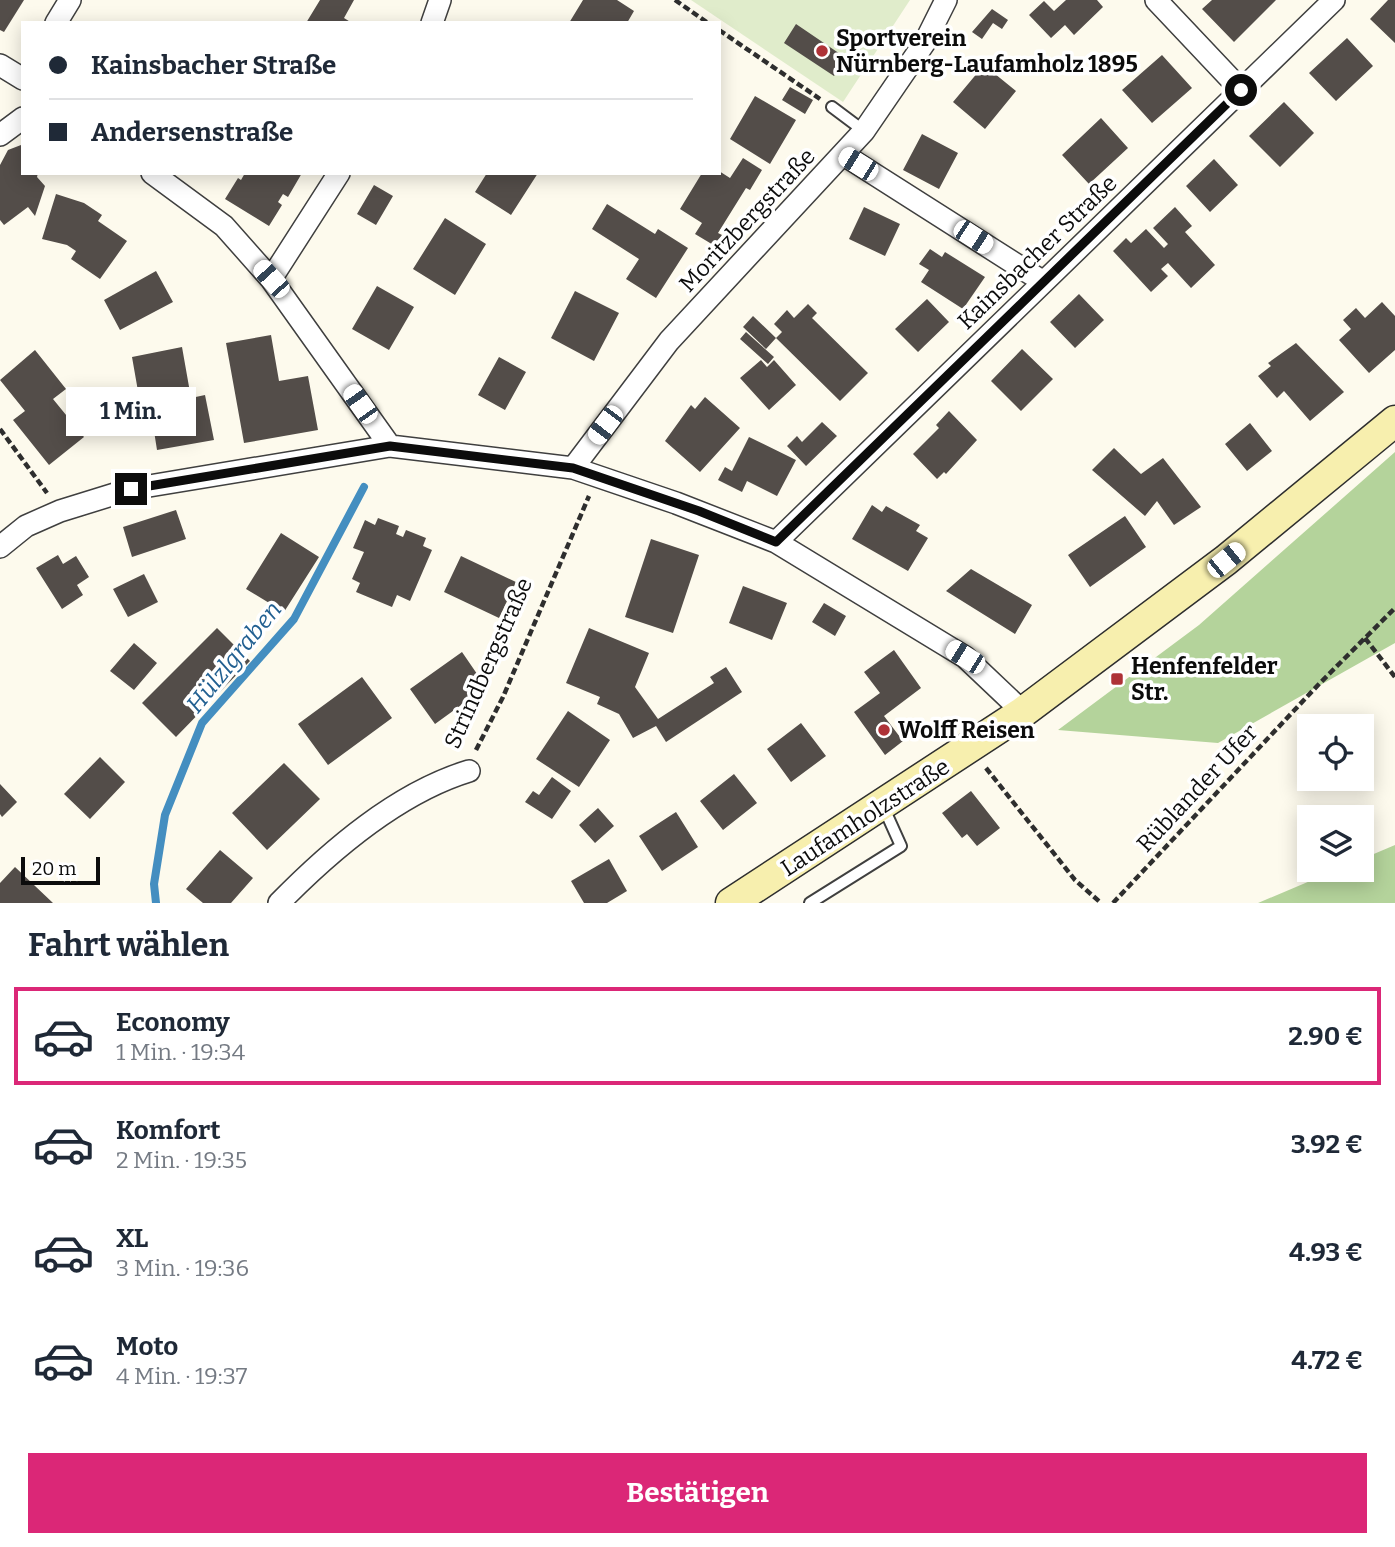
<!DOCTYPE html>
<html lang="de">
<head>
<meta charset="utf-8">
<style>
  body { margin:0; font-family:Bitter,serif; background:#f6f6f7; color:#1f2937; height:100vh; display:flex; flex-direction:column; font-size:26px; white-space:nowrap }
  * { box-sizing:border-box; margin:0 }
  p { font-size:23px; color:#747a83 }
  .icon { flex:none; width:38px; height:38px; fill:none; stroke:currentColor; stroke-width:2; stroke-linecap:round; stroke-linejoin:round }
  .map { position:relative; height:903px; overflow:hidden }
  .drawer { display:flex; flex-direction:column; background:#fff; flex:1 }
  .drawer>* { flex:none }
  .guide { position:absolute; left:21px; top:21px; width:700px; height:154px; border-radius:0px; box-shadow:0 4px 18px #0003; display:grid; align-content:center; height:154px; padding:0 28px; background:#fff }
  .fabs { position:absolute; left:1297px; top:714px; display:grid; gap:14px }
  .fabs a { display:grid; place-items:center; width:77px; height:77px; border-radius:0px; background:#fff; box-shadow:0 4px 18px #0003; font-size:35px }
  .scale { position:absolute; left:21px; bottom:18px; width:79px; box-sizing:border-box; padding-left:7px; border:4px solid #0c0c0c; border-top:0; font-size:19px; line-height:24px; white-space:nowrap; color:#0c0c0c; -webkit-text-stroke:5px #fff; paint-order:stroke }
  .end { position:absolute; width:32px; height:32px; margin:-16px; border:9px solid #0c0c0c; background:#fff; box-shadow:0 0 0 4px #fff }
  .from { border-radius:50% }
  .bubble { position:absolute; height:49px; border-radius:0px; background:#fff; box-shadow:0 4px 18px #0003; font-size:23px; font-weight:700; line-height:49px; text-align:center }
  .car { position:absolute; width:21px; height:42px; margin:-21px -10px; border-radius:9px; box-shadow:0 0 5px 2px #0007; background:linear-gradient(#fff 24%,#345 0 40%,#fff 0 76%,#345 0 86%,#fff 0) }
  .guide b { display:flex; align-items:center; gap:24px; height:66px; font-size:26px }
  .guide b+b { border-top:2px solid #e0e1e3 }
  .guide i { width:18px; height:18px; background:#1f2937 }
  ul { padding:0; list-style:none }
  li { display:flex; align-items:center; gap:21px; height:98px; margin:0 14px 10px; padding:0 14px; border:4px solid transparent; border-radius:0px }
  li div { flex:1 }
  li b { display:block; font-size:26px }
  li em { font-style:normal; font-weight:700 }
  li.active { border-color:#db2777 }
  li>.icon { width:63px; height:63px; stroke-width:1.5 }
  h2 { padding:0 28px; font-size:32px; line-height:84px }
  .action { display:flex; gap:14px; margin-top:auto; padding:14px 28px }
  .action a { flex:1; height:80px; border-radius:0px; background:#db2777; color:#fff; font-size:28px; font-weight:700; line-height:80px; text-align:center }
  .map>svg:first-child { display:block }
  .forest { fill:#b4d39b }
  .pitch { fill:#e0eccb }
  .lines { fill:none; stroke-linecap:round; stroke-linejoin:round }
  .stream { stroke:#448ec0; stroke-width:8 }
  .building { fill:#534d49 }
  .service-casing { stroke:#3f3f3f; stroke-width:14 }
  .minor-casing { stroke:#3f3f3f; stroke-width:24 }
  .secondary-casing { stroke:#2e2e2e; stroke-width:33 }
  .path { stroke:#2e2e2e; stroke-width:4.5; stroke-dasharray:7 3.5; stroke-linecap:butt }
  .service { stroke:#fff; stroke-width:10 }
  .minor { stroke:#fff; stroke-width:21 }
  .secondary { stroke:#f7efae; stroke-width:30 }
  .route { stroke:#0c0c0c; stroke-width:9 }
  .poi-dot { fill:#ae3237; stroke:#fff; stroke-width:2.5 }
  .labels { text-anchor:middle; stroke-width:7; stroke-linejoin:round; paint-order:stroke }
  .poi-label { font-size:23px; font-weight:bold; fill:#0c0c0c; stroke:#fff; text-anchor:start }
  .street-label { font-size:23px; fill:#0c0c0c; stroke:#fff }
  .water-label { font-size:24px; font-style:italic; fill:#226091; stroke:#fff }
</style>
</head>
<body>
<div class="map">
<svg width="1395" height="903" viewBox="0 0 1395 903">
  <rect width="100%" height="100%" fill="#fdfaed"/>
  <path class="forest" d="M 1395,452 L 1395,643 L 1218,743 L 1058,730 L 1199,625 Z
    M 1395,845 L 1395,903 L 1258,903 L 1336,870 L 1362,870 L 1362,859 Z"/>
  <path class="pitch" d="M 691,0 L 910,0 L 843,102 Z"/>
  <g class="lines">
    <path class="stream" d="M 156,903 L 154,884 L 165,815 L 202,723 L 294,619 L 364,487"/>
  </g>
  <path class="building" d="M 0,0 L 24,0 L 4,32 L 0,30 Z
    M 320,0 L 354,0 L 344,18 L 352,23 L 306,23 Z
    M 583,0 L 617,0 L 634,11 L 627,23 L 569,23 Z
    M 1066,0 L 1097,0 L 1103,7 L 1074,35 L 1065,25 L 1051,38 L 1029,15 L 1044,1 L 1054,11 Z
    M 1212,0 L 1276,0 L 1234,42 L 1202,9 Z
    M 1388,0 L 1395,0 L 1395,43 L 1370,19 Z
    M 992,9 L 1008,20 L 1002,29 L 993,23 L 982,39 L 972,32 Z
    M 796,24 L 846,58 L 834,76 L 784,43 Z
    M 1347,38 L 1373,66 L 1336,101 L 1309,73 Z
    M 1162,55 L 1192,88 L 1152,123 L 1122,90 Z
    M 984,65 L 1016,91 L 985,129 L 953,102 Z
    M 790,87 L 813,100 L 805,114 L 782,100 Z
    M 755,96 L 796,120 L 770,164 L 730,139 Z
    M 1284,102 L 1314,133 L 1280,167 L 1249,136 Z
    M 1101,118 L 1128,148 L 1089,184 L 1062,155 Z
    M 922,134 L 958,153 L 939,189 L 903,170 Z
    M 21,145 L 23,173 L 38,173 L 37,177 L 45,186 L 35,216 L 28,207 L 4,225 L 0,220 L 0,165 L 8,150 Z
    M 743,158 L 762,170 L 750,190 L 746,188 L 718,233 L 722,235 L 715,246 L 695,234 L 702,223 L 680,209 L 702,173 L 719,171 L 730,178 Z
    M 1214,159 L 1238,185 L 1210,212 L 1186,186 Z
    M 245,173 L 302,173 L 288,197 L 283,194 L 278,202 L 282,205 L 269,226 L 225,199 L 238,178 L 241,180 Z
    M 487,173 L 538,173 L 511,215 L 475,192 Z
    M 374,185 L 393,196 L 376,225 L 357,214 Z
    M 56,194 L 84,203 L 102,215 L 98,221 L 127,241 L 100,279 L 71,259 L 76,251 L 67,245 L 42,239 Z
    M 607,204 L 655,234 L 658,229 L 688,248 L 656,298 L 626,279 L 639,259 L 592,229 Z
    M 864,207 L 900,224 L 885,256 L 849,239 Z
    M 1175,207 L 1192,226 L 1185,232 L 1215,265 L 1191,288 L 1168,263 L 1161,269 L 1168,276 L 1151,292 L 1113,251 L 1126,238 L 1131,243 L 1146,229 L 1164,248 L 1168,244 L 1153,228 Z
    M 445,218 L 486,244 L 455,295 L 413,269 Z
    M 930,249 L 942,257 L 945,252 L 985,277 L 963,309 L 921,282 L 929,270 L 919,264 Z
    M 156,271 L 173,302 L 120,330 L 104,300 Z
    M 377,286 L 414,307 L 389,350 L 352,329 Z
    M 575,291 L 619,313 L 594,361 L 551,338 Z
    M 1079,294 L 1104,320 L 1075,348 L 1050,322 Z
    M 927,299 L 949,322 L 918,352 L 895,329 Z
    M 1382,302 L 1395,316 L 1395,350 L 1369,373 L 1339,340 L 1351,329 L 1343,320 L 1356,308 L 1365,318 Z
    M 808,304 L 817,313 L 812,318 L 868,373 L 840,401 L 776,338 L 782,332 L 774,324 L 787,310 L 794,318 Z
    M 753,316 L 776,338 L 766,349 L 743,327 Z
    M 746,332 L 774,357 L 768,364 L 740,339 Z
    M 271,335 L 279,381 L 308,376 L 318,430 L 244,443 L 226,343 Z
    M 1296,343 L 1344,392 L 1310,421 L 1284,391 L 1277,398 L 1258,376 L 1271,366 L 1268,363 Z
    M 182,347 L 191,398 L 205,395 L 214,440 L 157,450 L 151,412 L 142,414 L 132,357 Z
    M 1022,349 L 1053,379 L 1021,411 L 991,381 Z
    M 35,350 L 66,389 L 53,399 L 84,437 L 49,465 L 13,420 L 25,411 L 0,380 Z
    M 499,357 L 526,372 L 505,410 L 478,395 Z
    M 761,360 L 767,367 L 774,360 L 796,385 L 769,410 L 740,378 Z
    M 705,397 L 740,428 L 700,472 L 665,441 L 691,405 L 695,409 Z
    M 949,411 L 977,440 L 946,474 L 944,472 L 937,479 L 913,454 L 939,428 L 936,425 Z
    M 822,422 L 837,436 L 806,466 L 787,446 L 797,436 L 802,442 Z
    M 1250,423 L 1272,451 L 1247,471 L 1225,444 Z
    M 749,437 L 796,460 L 777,496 L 747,481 L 742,492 L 718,480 L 725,467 L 732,471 Z
    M 1114,448 L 1141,474 L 1163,458 L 1201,507 L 1174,525 L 1157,501 L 1145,516 L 1092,470 Z
    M 872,505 L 882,512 L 886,506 L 920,525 L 916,531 L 928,538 L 908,571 L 852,539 Z
    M 176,510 L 186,539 L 132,557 L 123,527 Z
    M 1125,516 L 1146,547 L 1090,587 L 1068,555 Z
    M 378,518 L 399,526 L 396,534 L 403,537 L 406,530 L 426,538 L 423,546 L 432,550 L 410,601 L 397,595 L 392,607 L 356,592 L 360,583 L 352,579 L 364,552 L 353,548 L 365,520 L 375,525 Z
    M 281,533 L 319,557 L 284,612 L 246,589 Z
    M 651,539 L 699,555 L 673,633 L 625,617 Z
    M 58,555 L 63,564 L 76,556 L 89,577 L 77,585 L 83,595 L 62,609 L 36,568 Z
    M 461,556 L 516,582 L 499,618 L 444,592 Z
    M 971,569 L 1032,605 L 1015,634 L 946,591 Z
    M 144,574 L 158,602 L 128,617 L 113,589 Z
    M 743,586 L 787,603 L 772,640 L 729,623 Z
    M 824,603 L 846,616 L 835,636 L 812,622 Z
    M 217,628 L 250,661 L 176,737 L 142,703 Z
    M 589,628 L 649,653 L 635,687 L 658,719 L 714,683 L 710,677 L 726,667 L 742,692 L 666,742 L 656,726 L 633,738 L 619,714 L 597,704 L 600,697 L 566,683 Z
    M 134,643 L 157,663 L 134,690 L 110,671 Z
    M 894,650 L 921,688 L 884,716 L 903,741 L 885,755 L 854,712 L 880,693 L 864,672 Z
    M 462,652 L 486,687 L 435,724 L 410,689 Z
    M 362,677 L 392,718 L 328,765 L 298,724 Z
    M 568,711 L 610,740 L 579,787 L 536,759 Z
    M 801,723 L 826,756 L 791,782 L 767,749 Z
    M 100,757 L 125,782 L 90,819 L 64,794 Z
    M 284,763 L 320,799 L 267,850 L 232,813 Z
    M 734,774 L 757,803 L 723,830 L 700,801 Z
    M 552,777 L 571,791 L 552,819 L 525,802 L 533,791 L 539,795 Z
    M 0,784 L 17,802 L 2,817 L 0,814 Z
    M 971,791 L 1000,828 L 977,846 L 967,834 L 962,838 L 942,813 Z
    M 598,808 L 614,826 L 595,843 L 579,825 Z
    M 676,812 L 698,847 L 662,871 L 639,836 Z
    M 220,850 L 253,878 L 231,903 L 203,903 L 186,889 Z
    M 609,859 L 627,891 L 607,903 L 584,903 L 571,881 Z
    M 15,867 L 53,903 L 0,903 L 0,883 Z"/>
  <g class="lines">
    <g class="service-casing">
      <path id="service" d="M 832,107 L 864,131
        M 810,903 L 901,846 L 883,806"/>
    </g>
    <g class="minor-casing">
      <path id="minor" d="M 1156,0 L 1241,90
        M 56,23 L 70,0
        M 432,23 L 440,0
        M 0,65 L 23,79
        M 0,135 L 23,118
        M 844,155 L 1042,281
        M 152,173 L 224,226 L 271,279 L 390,446
        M 271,279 L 339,173
        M 573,468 L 669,341 L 864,131 L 925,42 L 946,0
        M 776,542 L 1334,0
        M 0,547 L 26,526 L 60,511 L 131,489 L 390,446 L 573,468 L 676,503 L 776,542 L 965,657 L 1023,712
        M 279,903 C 331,850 397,793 469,771"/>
    </g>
    <g class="secondary-casing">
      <path id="secondary" d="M 731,903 L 1023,712 L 1226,560 L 1395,421"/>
    </g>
    <path class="path" d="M 675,0 L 708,23
      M 719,30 L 820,99
      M 0,429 L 47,493
      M 1365,638 L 1395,677
      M 476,750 L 503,697 L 589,496
      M 986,768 L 1075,880 L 1101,903
      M 1113,903 L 1319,684 L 1395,608"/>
    <use href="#service" class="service"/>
    <use href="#minor" class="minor"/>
    <use href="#secondary" class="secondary"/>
  </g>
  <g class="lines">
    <path class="route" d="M 131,489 L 390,446 L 573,468 L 699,511 L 776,542 L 1241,90"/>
  </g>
  <g class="poi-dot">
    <circle cx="822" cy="51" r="7"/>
    <rect x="1110" y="672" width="14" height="14" rx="3.5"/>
    <circle cx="884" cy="730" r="7"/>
  </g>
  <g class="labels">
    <g class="poi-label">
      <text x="836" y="46">Sportverein<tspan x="836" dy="26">Nürnberg-Laufamholz 1895</tspan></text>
      <text x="1131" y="674">Henfenfelder<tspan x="1131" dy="26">Str.</tspan></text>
      <text x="898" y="738">Wolff Reisen</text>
    </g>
    <g class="street-label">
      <text transform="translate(747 220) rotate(-47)" y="8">Moritzbergstraße</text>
      <text transform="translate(1037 252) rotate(-44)" y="8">Kainsbacher Straße</text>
      <text transform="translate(488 663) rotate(-66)" y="8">Strindbergstraße</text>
      <text transform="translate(1197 788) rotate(-47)" y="8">Rüblander Ufer</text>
      <text transform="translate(865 817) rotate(-33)" y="8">Laufamholzstraße</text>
    </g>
    <g class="water-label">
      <text transform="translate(234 657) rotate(-51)" y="8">Hülzlgraben</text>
    </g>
  </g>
</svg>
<div class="fabs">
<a><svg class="icon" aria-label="locate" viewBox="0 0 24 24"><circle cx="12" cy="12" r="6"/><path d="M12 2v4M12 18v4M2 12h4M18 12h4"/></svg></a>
<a><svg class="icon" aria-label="layers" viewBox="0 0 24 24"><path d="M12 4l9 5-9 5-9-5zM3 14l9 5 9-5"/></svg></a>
</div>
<div class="scale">20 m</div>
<i class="end from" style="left:1241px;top:90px"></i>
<i class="end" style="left:131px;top:489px"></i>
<div class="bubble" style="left:66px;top:387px;width:130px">1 Min.</div>
<i class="car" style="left:858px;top:164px;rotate:302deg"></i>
<i class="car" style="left:973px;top:237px;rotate:123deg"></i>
<i class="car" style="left:271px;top:279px;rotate:318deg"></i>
<i class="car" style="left:360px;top:404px;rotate:325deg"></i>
<i class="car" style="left:605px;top:425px;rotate:217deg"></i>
<i class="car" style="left:1226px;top:560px;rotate:51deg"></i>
<i class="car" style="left:965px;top:657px;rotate:302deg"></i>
<div class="guide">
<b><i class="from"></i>Kainsbacher Straße</b>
<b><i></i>Andersenstraße</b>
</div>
</div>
<section class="drawer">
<h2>Fahrt wählen</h2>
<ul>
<li class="active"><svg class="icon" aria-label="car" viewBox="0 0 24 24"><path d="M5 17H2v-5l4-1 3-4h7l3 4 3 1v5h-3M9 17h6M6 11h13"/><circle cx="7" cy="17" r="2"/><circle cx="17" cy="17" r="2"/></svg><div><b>Economy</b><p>1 Min. · 19:34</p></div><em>2.90 €</em></li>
<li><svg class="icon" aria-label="car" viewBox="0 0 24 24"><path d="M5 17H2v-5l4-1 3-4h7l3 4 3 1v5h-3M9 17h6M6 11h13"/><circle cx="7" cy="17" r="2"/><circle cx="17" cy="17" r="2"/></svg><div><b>Komfort</b><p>2 Min. · 19:35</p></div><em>3.92 €</em></li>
<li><svg class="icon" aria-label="car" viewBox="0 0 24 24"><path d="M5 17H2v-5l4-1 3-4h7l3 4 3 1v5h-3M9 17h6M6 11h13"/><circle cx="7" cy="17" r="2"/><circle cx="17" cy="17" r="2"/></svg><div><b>XL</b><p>3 Min. · 19:36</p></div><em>4.93 €</em></li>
<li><svg class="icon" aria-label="car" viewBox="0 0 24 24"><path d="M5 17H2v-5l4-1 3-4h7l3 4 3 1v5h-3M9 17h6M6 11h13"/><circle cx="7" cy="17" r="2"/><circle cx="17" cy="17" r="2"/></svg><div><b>Moto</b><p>4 Min. · 19:37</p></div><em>4.72 €</em></li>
</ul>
<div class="action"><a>Bestätigen</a></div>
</section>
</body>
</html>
